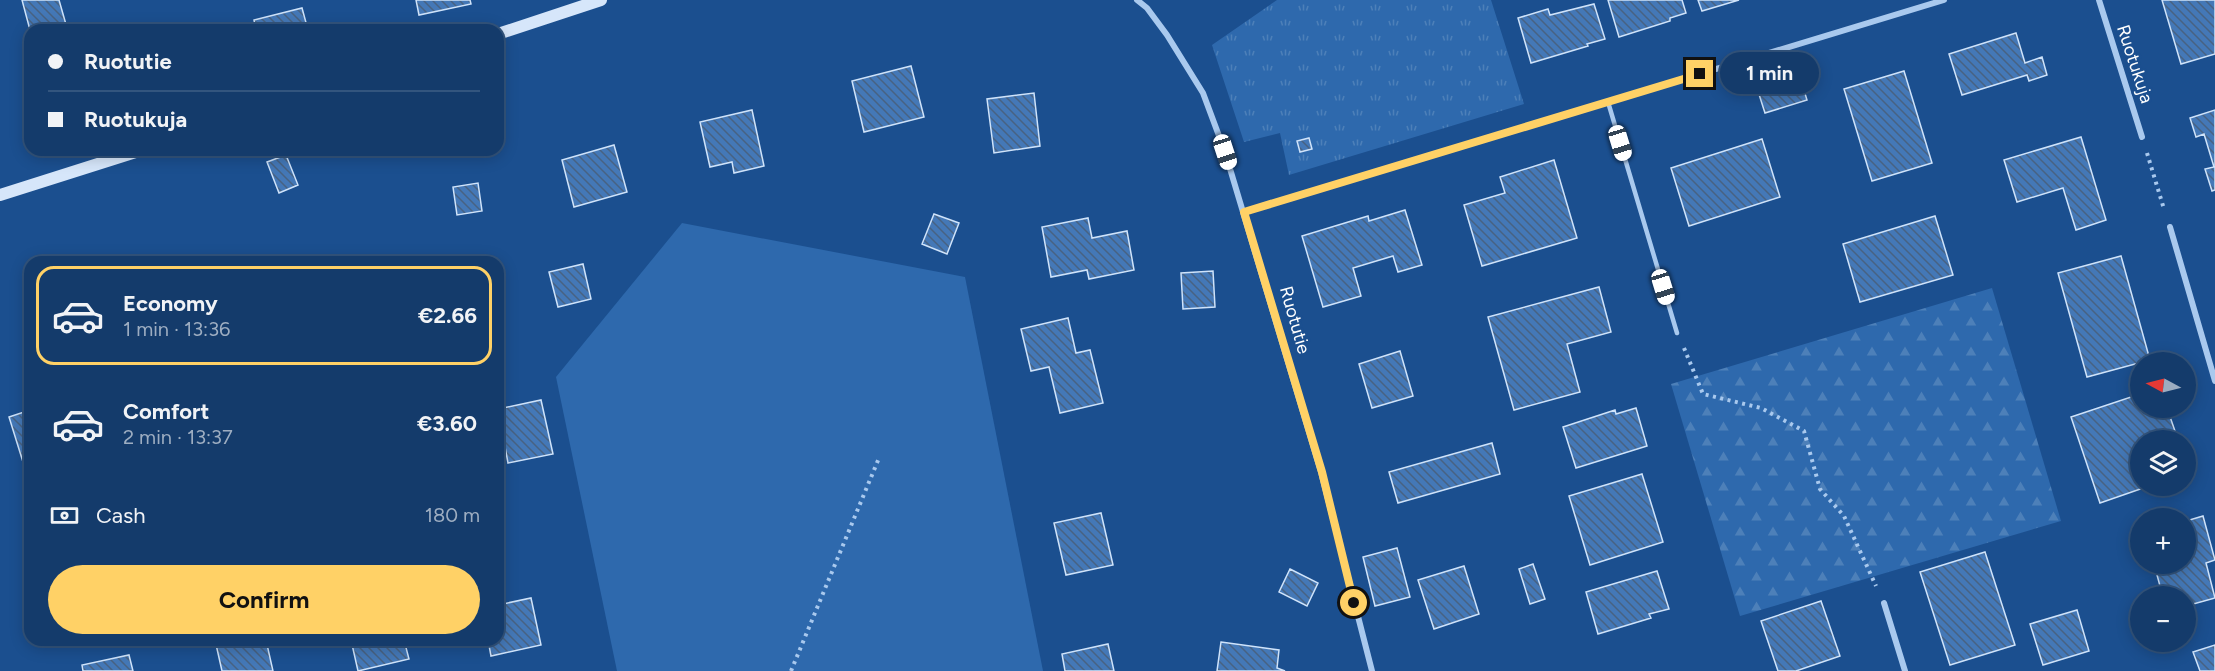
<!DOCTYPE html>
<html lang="en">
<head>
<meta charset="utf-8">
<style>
  body { margin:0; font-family:Figtree,sans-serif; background:#1d4271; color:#f1f3f6; height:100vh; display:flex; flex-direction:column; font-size:22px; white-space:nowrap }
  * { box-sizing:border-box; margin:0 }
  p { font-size:20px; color:#9dadc1 }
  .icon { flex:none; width:33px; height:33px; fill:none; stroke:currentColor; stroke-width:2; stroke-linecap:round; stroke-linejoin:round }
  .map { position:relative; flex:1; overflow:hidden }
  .sheet { position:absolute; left:24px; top:256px; width:480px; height:390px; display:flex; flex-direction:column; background:#143b6b; border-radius:18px; box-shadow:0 3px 15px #0003,0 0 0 2px #33557e }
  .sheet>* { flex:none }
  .guide { position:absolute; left:24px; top:24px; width:480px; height:132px; border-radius:18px; box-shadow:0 3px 15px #0003,0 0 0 2px #33557e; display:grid; align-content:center; height:132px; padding:0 24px; background:#143b6b }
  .needle { width:39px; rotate:277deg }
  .controls { position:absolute; left:2130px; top:352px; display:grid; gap:12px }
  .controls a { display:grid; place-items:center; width:66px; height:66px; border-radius:50%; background:#143b6b; box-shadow:0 3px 15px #0003,0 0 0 2px #33557e; font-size:30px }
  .end { position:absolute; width:27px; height:27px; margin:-14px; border:8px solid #ffd166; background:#111; box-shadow:0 0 0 3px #111 }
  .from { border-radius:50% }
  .bubble { position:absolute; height:42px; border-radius:21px; background:#143b6b; box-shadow:0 3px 15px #0003,0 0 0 2px #33557e; font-size:20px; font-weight:700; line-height:42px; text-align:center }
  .car { position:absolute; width:18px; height:36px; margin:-18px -9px; border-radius:8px; box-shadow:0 0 4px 2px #0007; background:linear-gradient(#fff 24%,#345 0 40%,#fff 0 76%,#345 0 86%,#fff 0) }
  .guide b { display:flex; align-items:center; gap:21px; height:57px; font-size:22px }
  .guide b+b { border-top:2px solid #33557e }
  .guide i { width:15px; height:15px; background:#f1f3f6 }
  ul { padding:10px 0 0; list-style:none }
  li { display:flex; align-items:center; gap:18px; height:99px; margin:0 12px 9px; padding:0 12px; border:3px solid transparent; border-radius:18px }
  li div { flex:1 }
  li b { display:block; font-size:22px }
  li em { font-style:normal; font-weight:700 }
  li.active { border-color:#ffd166 }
  li>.icon { width:54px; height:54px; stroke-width:1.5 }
  .pay { display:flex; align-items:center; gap:15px; height:66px; padding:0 24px; font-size:22px }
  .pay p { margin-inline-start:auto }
  .primary-button { display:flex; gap:12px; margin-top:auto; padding:12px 24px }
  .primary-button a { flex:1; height:69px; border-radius:36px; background:#ffd166; color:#111; font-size:24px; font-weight:700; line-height:69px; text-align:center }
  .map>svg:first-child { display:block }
  .grass { fill:url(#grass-tufts) }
  .forest { fill:url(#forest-firs) }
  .green { fill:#2e69ad }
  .building { fill:url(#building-back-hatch); stroke:#cfe3fa; stroke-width:1.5 }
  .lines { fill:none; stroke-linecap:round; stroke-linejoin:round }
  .path { stroke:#a9c9ee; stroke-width:4; stroke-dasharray:3 4.5; stroke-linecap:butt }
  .lane { stroke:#a9c9ee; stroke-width:4.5 }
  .street { stroke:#a9c9ee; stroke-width:6 }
  .secondary { stroke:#d6e6fa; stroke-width:12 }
  .route { stroke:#ffd166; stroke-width:8 }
  .labels { text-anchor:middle; stroke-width:5; stroke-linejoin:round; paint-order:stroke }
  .street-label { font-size:18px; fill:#fff; stroke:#1b4f8f }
</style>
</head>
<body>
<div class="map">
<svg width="2215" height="671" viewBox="0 0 2215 671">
  <defs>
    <pattern id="grass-tufts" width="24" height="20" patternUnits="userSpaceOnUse" patternTransform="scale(1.5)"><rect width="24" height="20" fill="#2e69ad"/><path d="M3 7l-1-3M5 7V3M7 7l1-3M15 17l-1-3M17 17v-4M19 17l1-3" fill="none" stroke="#4d80b9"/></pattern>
    <pattern id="forest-firs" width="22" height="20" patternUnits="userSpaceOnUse" patternTransform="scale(1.5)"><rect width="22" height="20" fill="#2e69ad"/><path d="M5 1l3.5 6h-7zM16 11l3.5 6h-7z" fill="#4d80b9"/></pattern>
    <pattern id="building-back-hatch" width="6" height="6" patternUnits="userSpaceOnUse" patternTransform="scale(1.5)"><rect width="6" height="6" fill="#4478b7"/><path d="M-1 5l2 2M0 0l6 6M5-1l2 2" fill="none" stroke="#486282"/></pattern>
  </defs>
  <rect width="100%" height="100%" fill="#1b4f8f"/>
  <path class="grass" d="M 1277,0 L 1491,0 L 1524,104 L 1289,175 L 1280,133 L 1244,142 L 1212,45 Z"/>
  <path class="forest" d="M 1992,288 L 2061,521 L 1740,616 L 1671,384 Z"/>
  <path class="green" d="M 682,223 L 965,277 L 1043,671 L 617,671 L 556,377 Z"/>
  <path class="building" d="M 22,0 L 59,0 L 67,28 L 59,30 L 30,30 Z
    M 416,0 L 470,0 L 471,4 L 419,15 Z
    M 1608,0 L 1682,0 L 1686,13 L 1670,18 L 1670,21 L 1619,37 Z
    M 1698,0 L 1739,0 L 1702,11 Z
    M 2162,0 L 2215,0 L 2215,54 L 2181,64 Z
    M 1594,4 L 1605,39 L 1587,44 L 1588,46 L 1531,63 L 1518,18 L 1548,9 L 1550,15 Z
    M 302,8 L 308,30 L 256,30 L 254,20 Z
    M 2016,33 L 2025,63 L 2042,57 L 2047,75 L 2029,81 L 2027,75 L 1962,95 L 1949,54 Z
    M 911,66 L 924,117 L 864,132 L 852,81 Z
    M 1798,71 L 1807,100 L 1765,113 L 1756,85 Z
    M 1904,71 L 1932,163 L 1872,181 L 1844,89 Z
    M 1034,93 L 1040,146 L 994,153 L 987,99 Z
    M 752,110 L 764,166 L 734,173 L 732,162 L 710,167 L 700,122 Z
    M 2215,110 L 2215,190 L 2212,191 L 2205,169 L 2214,167 L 2204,134 L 2196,137 L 2190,118 Z
    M 2081,137 L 2106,220 L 2076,230 L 2063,188 L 2017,202 L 2004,160 Z
    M 1309,138 L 1312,149 L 1300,152 L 1297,141 Z
    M 1762,139 L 1780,197 L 1689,226 L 1671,168 Z
    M 614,145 L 627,192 L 574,207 L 562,160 Z
    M 286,155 L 298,185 L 279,193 L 267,162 Z
    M 1554,160 L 1577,238 L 1482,266 L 1464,205 L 1505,193 L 1500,177 Z
    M 478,183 L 482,211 L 457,215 L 453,187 Z
    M 1405,210 L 1422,265 L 1398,272 L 1393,256 L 1353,268 L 1361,296 L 1323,307 L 1302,236 L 1368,216 L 1369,221 Z
    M 934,214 L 959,223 L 947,254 L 922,244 Z
    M 1935,216 L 1953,275 L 1860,302 L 1843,244 Z
    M 1088,218 L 1092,238 L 1127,231 L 1134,270 L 1089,279 L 1087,270 L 1051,277 L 1042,227 Z
    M 2121,256 L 2150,360 L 2087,377 L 2058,273 Z
    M 583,264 L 591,299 L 558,307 L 549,272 Z
    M 1213,271 L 1215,307 L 1183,309 L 1181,273 Z
    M 1599,287 L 1611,332 L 1567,344 L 1580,392 L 1514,410 L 1488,317 Z
    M 1068,318 L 1076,353 L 1090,350 L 1103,403 L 1060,413 L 1049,367 L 1031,371 L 1021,329 Z
    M 1400,351 L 1413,396 L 1372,408 L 1359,364 Z
    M 2140,394 L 2140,408 L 2167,408 L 2176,434 L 2154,441 L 2140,441 L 2140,486 L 2149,486 L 2100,503 L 2071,417 Z
    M 541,400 L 553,454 L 508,463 L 498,409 Z
    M 1636,408 L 1647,446 L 1576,468 L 1563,427 L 1615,410 L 1616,414 Z
    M 30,410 L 30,460 L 23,462 L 9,417 Z
    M 1492,443 L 1500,474 L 1398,503 L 1389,472 Z
    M 1642,474 L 1663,542 L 1590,565 L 1569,496 Z
    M 1101,513 L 1113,565 L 1066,575 L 1054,523 Z
    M 2203,516 L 2215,560 L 2206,563 L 2215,598 L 2186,606 L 2186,597 L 2163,597 L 2154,564 L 2186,564 L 2186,521 Z
    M 1397,548 L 1410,597 L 1375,606 L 1363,557 Z
    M 1985,552 L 2015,645 L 1950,665 L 1920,572 Z
    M 1533,564 L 1545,599 L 1530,604 L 1519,569 Z
    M 1464,566 L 1479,614 L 1434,629 L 1418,580 Z
    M 1290,569 L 1318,583 L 1307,606 L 1279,592 Z
    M 1657,571 L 1669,609 L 1649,614 L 1651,618 L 1598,634 L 1586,592 Z
    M 30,574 L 30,595 L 26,575 Z
    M 531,598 L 541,645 L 491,656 L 488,640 L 498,640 L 498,605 Z
    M 1821,601 L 1840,656 L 1796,671 L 1778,671 L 1761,621 Z
    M 2077,610 L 2089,651 L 2043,665 L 2030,624 Z
    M 215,640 L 266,640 L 273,671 L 222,671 Z
    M 351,640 L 404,640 L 409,659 L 358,671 Z
    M 1221,642 L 1279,650 L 1277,668 L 1285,671 L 1217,671 Z
    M 1108,644 L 1114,671 L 1065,671 L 1062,654 Z
    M 2215,645 L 2215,671 L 2200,671 L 2193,652 Z
    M 129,655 L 133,671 L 83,671 L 82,665 Z"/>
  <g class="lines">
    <path class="path" d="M 2147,153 L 2164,209
      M 1684,348 L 1703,394 L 1761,408 L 1804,431 L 1820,489 L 1844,516 L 1876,586
      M 791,671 L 879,458"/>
    <path class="lane" d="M 1608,102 L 1677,333"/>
    <path class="street" d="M 1137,0 L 1147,8 L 1167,35 L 1203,93 L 1225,152 L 1321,472 L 1372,671
      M 2099,0 L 2142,137
      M 1244,212 L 1944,0
      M 2170,227 L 2215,381
      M 1884,603 L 1905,671"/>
    <path class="secondary" d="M 498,34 L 601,0
      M 0,195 L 142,150"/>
  </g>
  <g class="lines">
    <path class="route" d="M 1354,603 L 1322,472 L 1244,212 L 1700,74"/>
  </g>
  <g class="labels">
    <g class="street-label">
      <text transform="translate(2135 64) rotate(72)" y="6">Ruotukuja</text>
      <text transform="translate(1295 320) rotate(74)" y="6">Ruotutie</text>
    </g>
  </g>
</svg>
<div class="controls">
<a><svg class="needle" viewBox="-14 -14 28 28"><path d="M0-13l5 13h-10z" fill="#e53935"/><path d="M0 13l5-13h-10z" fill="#9dadc1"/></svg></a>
<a><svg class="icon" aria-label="layers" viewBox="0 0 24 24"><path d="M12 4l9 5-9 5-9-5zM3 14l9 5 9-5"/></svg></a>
<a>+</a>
<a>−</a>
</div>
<i class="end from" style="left:1354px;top:603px"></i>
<i class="end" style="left:1700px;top:74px"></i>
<div class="bubble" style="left:1720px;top:52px;width:99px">1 min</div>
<i class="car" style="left:1620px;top:143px;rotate:163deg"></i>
<i class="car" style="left:1225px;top:152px;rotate:162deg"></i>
<i class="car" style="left:1663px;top:287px;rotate:163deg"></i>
<div class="guide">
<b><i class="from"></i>Ruotutie</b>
<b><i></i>Ruotukuja</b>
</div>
<section class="sheet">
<ul>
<li class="active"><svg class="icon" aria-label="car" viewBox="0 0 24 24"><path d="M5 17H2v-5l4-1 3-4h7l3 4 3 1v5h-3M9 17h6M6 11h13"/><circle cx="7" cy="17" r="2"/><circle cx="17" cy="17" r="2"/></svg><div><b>Economy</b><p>1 min · 13:36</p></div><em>€2.66</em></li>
<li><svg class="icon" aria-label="car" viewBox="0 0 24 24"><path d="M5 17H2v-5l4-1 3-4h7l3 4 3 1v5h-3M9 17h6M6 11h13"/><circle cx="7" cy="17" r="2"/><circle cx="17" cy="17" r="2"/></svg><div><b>Comfort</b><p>2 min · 13:37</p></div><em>€3.60</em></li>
</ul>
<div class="pay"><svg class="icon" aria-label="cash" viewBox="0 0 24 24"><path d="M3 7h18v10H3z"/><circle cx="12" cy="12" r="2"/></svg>Cash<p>180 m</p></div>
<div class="primary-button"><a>Confirm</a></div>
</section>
</div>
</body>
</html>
